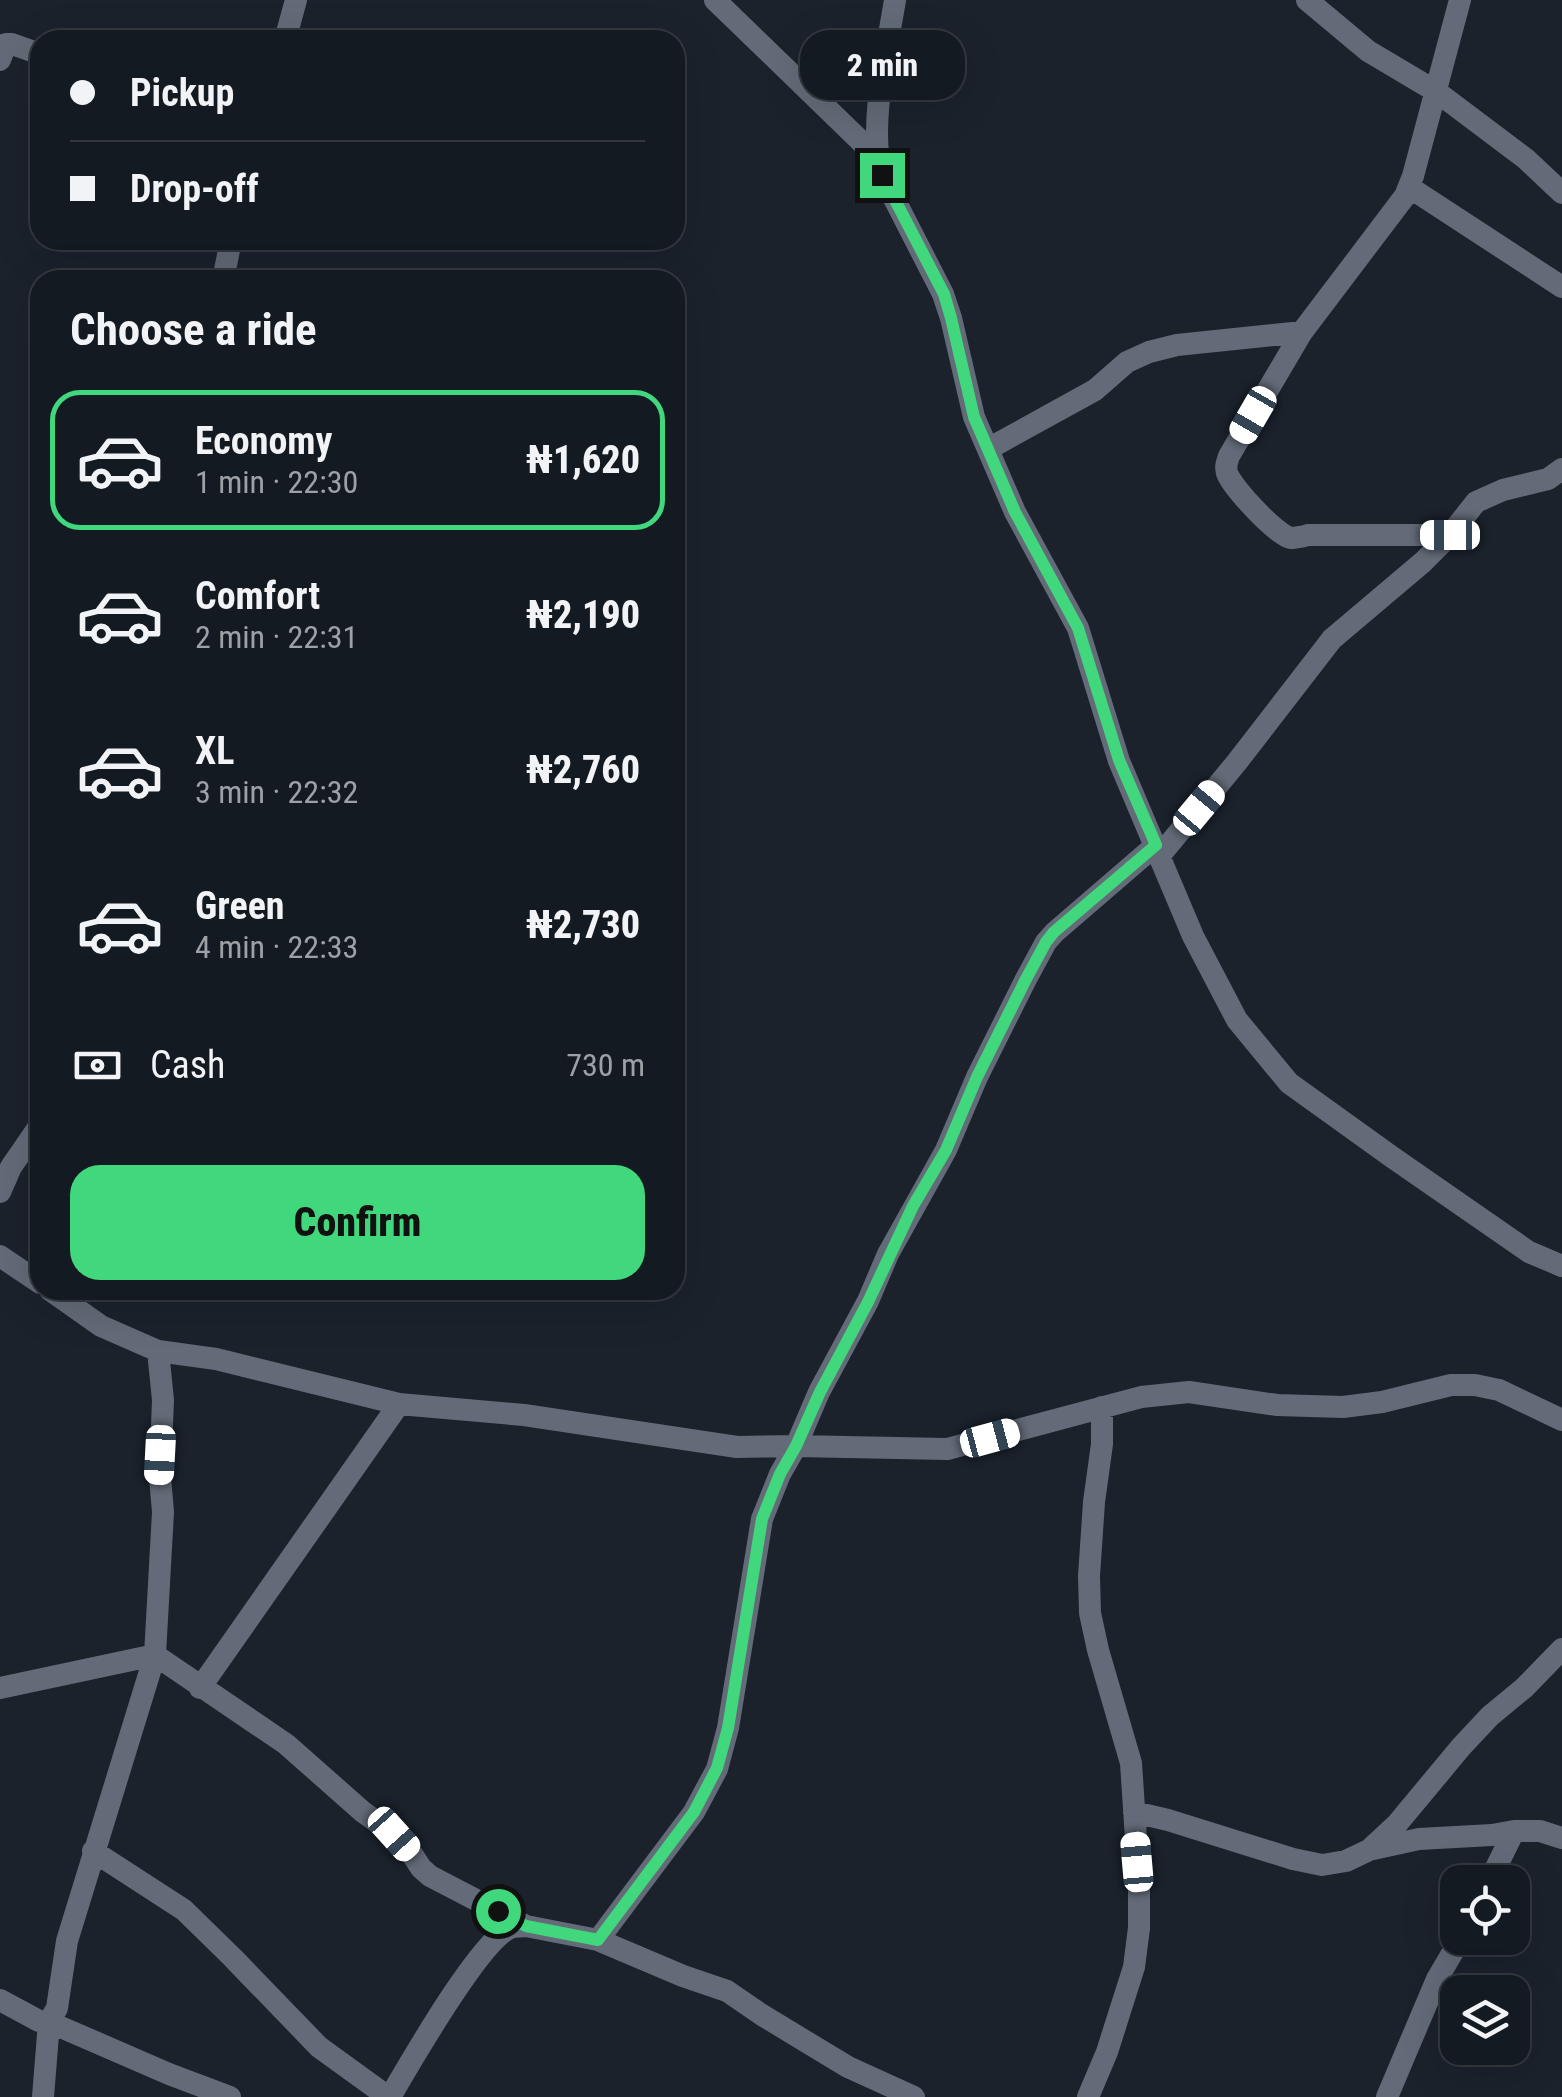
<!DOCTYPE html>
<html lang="en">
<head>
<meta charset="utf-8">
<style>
  body { margin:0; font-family:"Roboto Condensed",sans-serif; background:#21272e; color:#f1f3f6; height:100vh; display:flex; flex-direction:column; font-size:38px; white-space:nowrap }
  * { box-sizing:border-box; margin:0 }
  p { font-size:32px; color:#9da1a5 }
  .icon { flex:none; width:55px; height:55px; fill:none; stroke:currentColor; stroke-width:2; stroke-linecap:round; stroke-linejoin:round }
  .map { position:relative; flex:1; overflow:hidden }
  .details { position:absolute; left:30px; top:270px; width:655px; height:1030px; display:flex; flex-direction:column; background:#141a21; border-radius:30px; box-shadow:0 10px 40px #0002,0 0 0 2px #33383f }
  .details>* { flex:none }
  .hud { position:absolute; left:30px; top:30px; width:655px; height:220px; border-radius:30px; box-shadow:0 10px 40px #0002,0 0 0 2px #33383f; display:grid; align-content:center; height:220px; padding:0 40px; background:#141a21 }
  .controls { position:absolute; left:1440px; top:1865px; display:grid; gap:20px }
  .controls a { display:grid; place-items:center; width:90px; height:90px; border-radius:20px; background:#141a21; box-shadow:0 10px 40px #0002,0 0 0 2px #33383f; font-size:50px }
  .end { position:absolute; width:45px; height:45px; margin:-22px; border:12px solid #41d77c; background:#111; box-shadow:0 0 0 5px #111 }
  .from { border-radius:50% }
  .bubble { position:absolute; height:70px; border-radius:30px; background:#141a21; box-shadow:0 10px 40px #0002,0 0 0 2px #33383f; font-size:32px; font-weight:800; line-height:70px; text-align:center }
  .car { position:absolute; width:30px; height:60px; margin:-30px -15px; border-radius:12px; box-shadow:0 0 8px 2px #0007; background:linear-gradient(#fff 24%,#345 0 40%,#fff 0 76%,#345 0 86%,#fff 0) }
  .hud b { display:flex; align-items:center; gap:35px; height:95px; font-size:38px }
  .hud b+b { border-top:2px solid #33383f }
  .hud i { width:25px; height:25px; background:#f1f3f6 }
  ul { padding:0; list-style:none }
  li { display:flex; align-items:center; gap:30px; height:140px; margin:0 20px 15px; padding:0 20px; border:5px solid transparent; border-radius:30px }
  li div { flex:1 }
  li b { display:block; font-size:38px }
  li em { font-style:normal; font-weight:800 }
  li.current { border-color:#41d77c }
  li>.icon { width:90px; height:90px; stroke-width:1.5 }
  h2 { padding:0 40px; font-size:45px; line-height:120px }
  .pay { display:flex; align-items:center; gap:25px; height:110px; padding:0 40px; font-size:38px }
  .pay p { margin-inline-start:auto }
  .cta { display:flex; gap:20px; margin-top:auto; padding:20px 40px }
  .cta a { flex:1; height:115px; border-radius:30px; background:#41d77c; color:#111; font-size:40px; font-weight:800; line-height:115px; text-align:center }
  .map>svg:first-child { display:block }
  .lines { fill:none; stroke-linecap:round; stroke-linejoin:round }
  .minor { stroke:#636b78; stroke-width:22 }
  .route { stroke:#41d77c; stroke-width:12 }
</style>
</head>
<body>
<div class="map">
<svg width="1562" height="2097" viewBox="0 0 1562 2097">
  <rect width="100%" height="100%" fill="#1b222c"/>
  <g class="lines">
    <path class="minor" d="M 715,0 L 876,156
      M 895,0 C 887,51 868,126 882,175 L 943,294 L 951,318 L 974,417 L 1015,512 L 1078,628 L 1119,761 L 1193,936 L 1237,1020 L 1289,1083 L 1392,1157 L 1529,1252 L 1562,1266
      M 1307,0 L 1368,51 L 1437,92 L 1526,159 L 1562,193
      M 285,40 L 296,0
      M 0,60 L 6,44 L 12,44 L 40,54
      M 1409,187 L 1562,287
      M 223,280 L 231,240
      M 988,449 L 1095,390 L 1127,362 L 1149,352 L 1177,345 L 1302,332
      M 1450,535 L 1308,535 C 1306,536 1294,538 1291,538 C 1276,535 1232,487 1227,473 C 1225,465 1227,463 1229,456 L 1302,332 L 1405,196 L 1413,176 L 1460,0
      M 1161,854 L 1237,762 L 1332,639 L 1423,562 L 1450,535 L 1476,502 L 1503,490 L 1548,479 L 1562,469
      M 0,1192 L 11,1167 L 40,1125
      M 0,1256 L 40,1283
      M 50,1290 L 101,1326 L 158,1351 L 216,1359 L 399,1404 L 524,1415 L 737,1447 L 796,1446 L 947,1449 L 1141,1397 L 1189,1392 L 1277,1405 L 1343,1407 L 1382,1402 L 1451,1385 L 1475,1385 L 1499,1390 L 1562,1420
      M 0,1688 L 155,1655 L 286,1744 L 363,1812 L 394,1834 L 412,1854 L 421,1868 L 430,1876 L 526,1926 L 598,1940 L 683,1976 L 727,1991 L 762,2015 L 848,2067 L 914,2097
      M 200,1688 L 399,1404
      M 1134,1812 L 1168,1820 L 1293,1859 L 1322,1865 L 1346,1861 L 1369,1850 L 1397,1824 L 1461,1747 L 1490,1716 L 1524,1688 L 1562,1649
      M 1373,1849 L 1419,1839 L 1492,1835 L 1514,1831 L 1540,1831 L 1562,1838
      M 93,1851 L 184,1910 L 233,1958 L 319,2047 L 388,2097
      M 1489,1882 L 1514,1831
      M 598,1940 L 694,1812 L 717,1769 L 728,1728 L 762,1519 L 780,1474 L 796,1446 L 819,1392 L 868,1301 L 888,1254 L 946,1150 L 977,1077 L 1026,979 L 1046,942 L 1055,932 L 1156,845
      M 0,2000 L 39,2021 L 49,2022 L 57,2008 L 67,1941 L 155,1655 L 163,1512 L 160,1477 L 163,1400 L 158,1351
      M 43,2097 L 49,2022 L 169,2074 L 230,2097
      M 390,2097 C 410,2063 479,1942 510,1928 C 515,1926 521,1927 526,1926
      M 1088,2097 L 1107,2052 L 1134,1967 L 1139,1928 L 1139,1884 L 1131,1763 L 1098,1650 L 1090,1613 L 1089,1576 L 1094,1502 L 1102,1444 L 1102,1407
      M 1387,2097 L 1437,1979 L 1461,1938"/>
  </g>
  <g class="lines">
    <path class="route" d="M 498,1911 L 526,1926 L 598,1940 L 694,1812 L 717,1768 L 728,1728 L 762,1519 L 780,1474 L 796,1446 L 820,1392 L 868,1302 L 913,1206 L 946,1150 L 977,1077 L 1026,979 L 1046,942 L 1054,932 L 1156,845 L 1119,760 L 1078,628 L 1015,512 L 974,417 L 951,318 L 944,294 L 882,175"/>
  </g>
</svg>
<div class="controls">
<a><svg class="icon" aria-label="locate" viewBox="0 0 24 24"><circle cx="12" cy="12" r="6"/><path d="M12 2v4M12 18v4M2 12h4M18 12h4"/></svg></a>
<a><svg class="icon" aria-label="layers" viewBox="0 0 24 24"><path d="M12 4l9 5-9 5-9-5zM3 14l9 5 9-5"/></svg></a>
</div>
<i class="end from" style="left:498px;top:1911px"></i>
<i class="end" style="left:882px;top:175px"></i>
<div class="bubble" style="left:800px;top:30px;width:165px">2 min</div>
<i class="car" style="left:1253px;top:415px;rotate:210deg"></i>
<i class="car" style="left:1450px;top:535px;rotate:270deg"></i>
<i class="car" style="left:1199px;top:808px;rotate:40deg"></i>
<i class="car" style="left:990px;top:1438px;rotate:75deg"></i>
<i class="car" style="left:160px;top:1455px;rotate:183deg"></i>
<i class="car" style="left:394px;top:1834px;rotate:138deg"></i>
<i class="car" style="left:1137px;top:1862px;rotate:355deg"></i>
<div class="hud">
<b><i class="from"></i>Pickup</b>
<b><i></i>Drop-off</b>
</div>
<section class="details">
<h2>Choose a ride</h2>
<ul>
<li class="current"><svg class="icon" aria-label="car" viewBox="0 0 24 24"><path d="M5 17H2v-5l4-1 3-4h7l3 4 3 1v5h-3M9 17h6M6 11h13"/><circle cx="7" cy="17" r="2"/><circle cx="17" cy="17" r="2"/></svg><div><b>Economy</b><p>1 min · 22:30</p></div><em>₦1,620</em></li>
<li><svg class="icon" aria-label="car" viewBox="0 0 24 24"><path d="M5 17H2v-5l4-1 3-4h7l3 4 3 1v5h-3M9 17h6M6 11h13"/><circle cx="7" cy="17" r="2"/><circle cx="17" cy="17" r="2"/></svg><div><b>Comfort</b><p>2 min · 22:31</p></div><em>₦2,190</em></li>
<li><svg class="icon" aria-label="car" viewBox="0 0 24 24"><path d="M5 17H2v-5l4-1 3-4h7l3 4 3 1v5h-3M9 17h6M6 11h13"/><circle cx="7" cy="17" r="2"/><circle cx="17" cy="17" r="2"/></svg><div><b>XL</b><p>3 min · 22:32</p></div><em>₦2,760</em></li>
<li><svg class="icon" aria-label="car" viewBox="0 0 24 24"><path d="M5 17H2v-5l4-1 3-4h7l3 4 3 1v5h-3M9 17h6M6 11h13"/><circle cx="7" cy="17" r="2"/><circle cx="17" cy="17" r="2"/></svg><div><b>Green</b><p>4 min · 22:33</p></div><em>₦2,730</em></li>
</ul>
<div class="pay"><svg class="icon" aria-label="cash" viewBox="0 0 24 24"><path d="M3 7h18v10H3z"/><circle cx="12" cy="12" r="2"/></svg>Cash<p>730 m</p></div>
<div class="cta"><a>Confirm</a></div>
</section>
</div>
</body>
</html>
